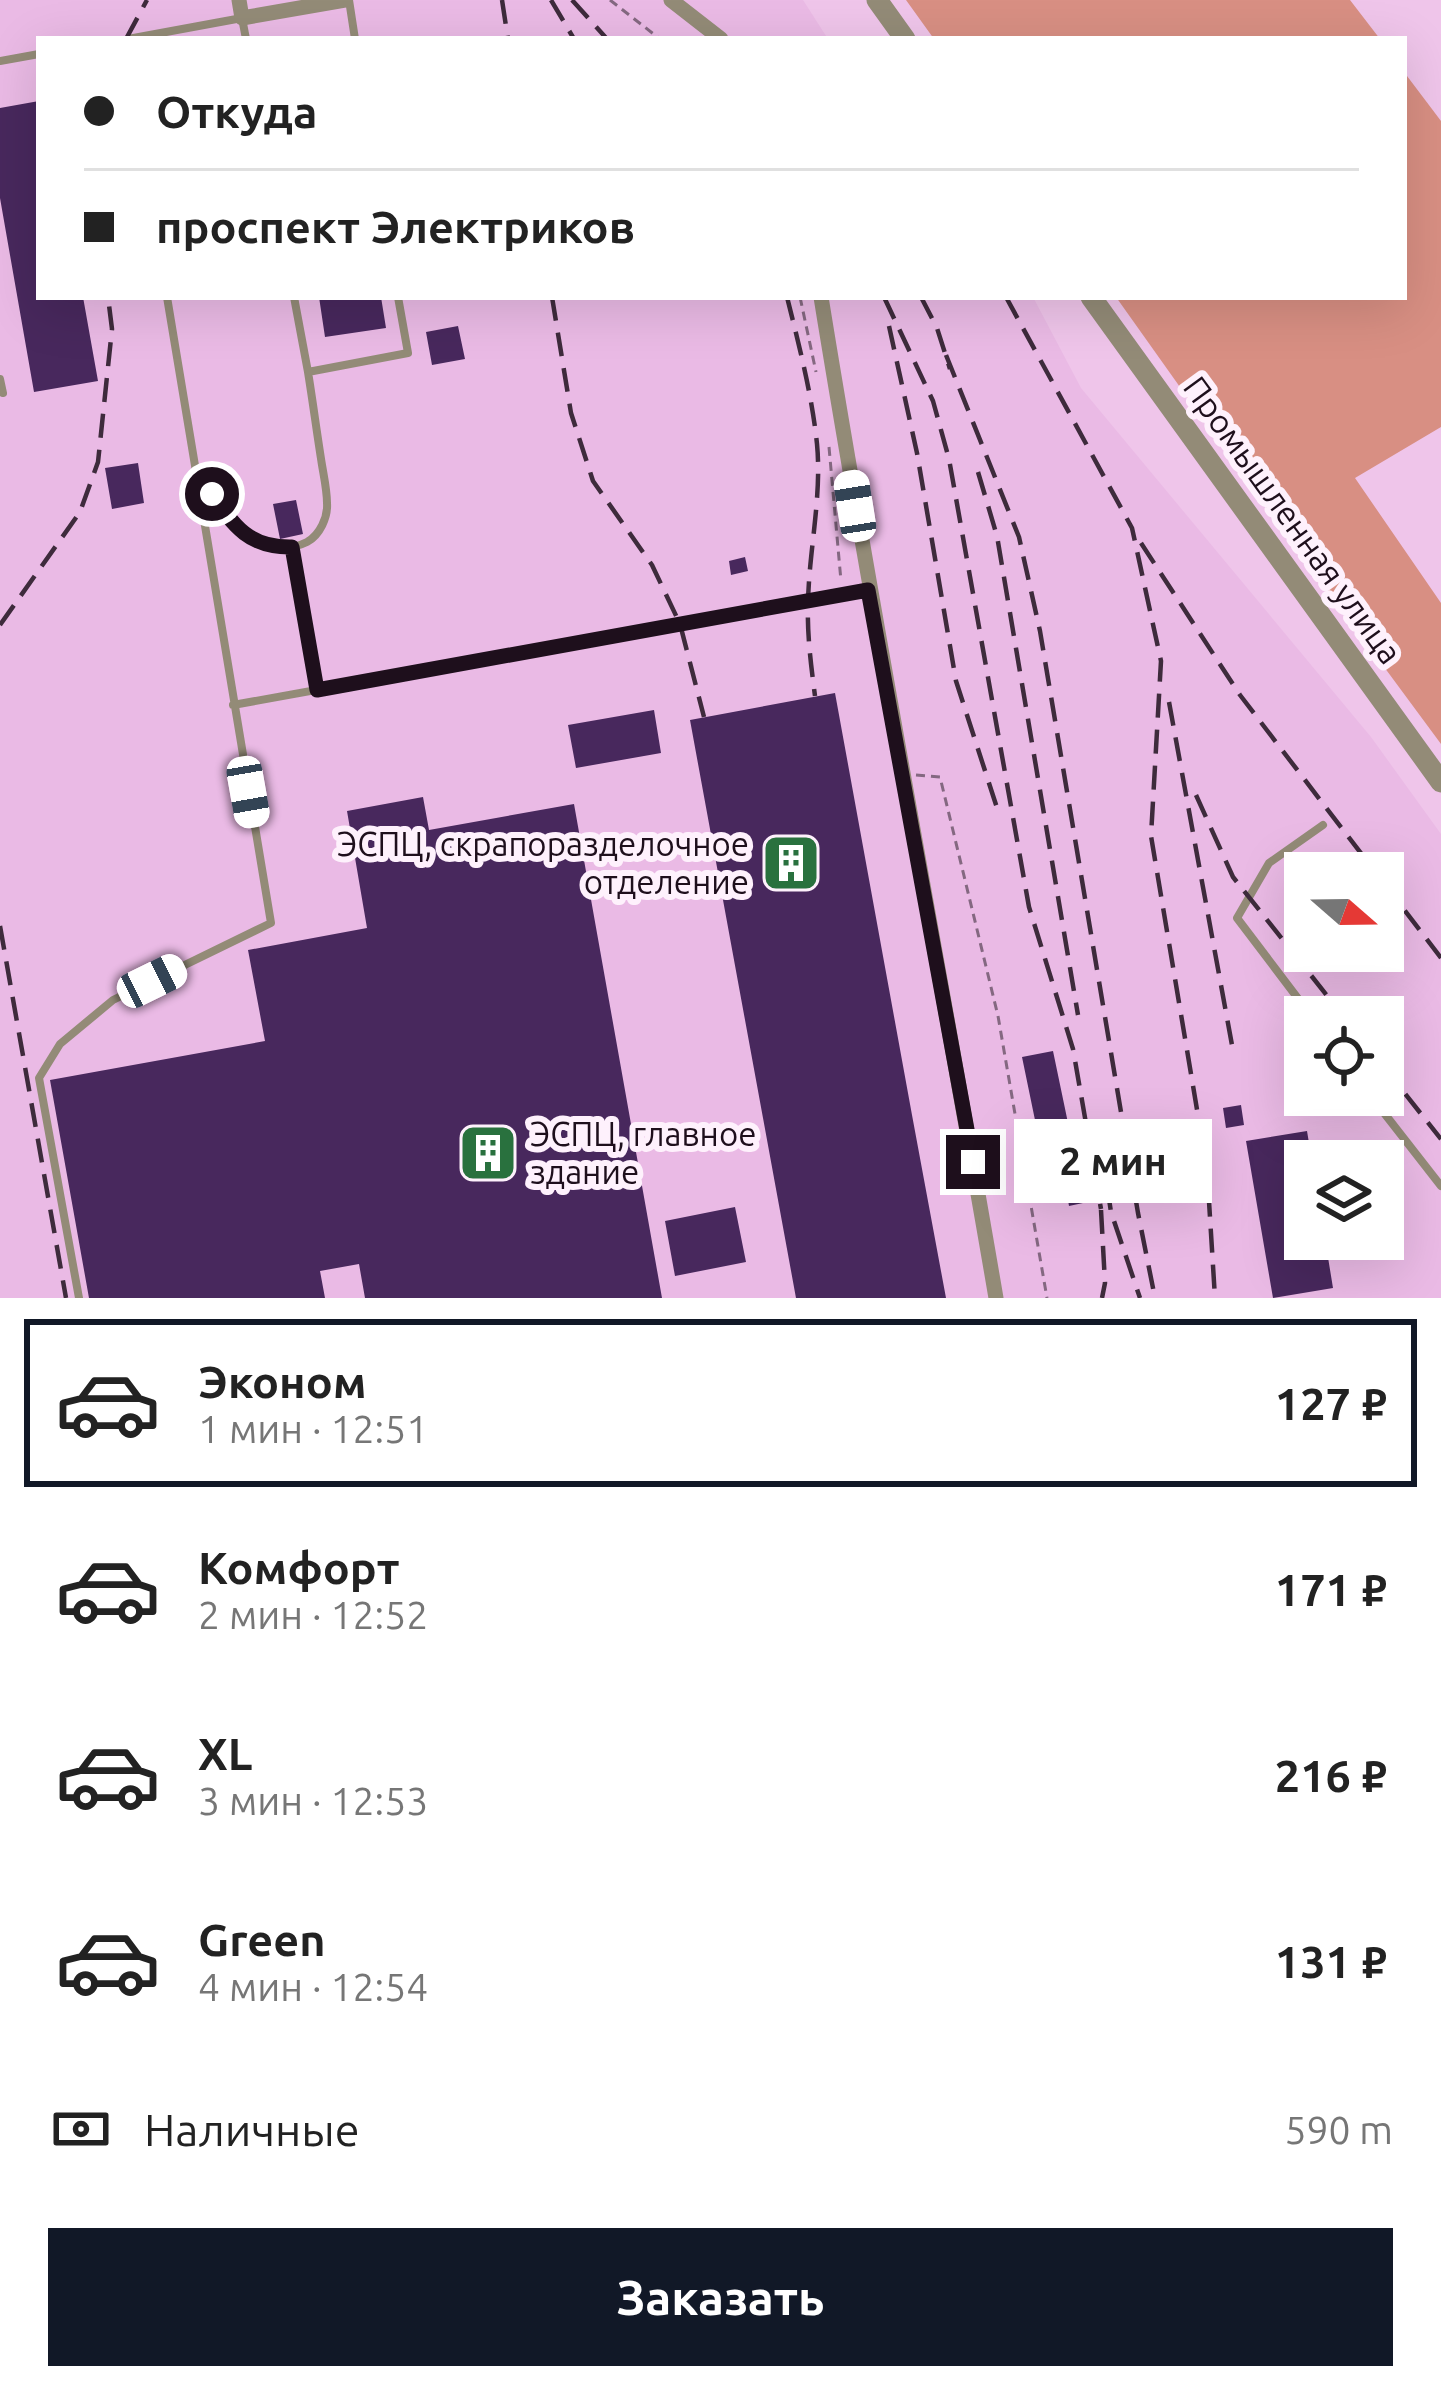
<!DOCTYPE html>
<html lang="ru">
<head>
<meta charset="utf-8">
<style>
  body { margin:0; font-family:Ubuntu,sans-serif; background:#f2f2f2; color:#222; height:100vh; display:flex; flex-direction:column; font-size:45px; white-space:nowrap }
  * { box-sizing:border-box; margin:0 }
  p { font-size:39px; color:#767676 }
  .icon { flex:none; width:66px; height:66px; fill:none; stroke:currentColor; stroke-width:2; stroke-linecap:round; stroke-linejoin:round }
  .map { position:relative; height:1298px; overflow:hidden }
  .drawer { display:flex; flex-direction:column; background:#fff; flex:1 }
  .drawer>* { flex:none }
  .top-card { position:absolute; left:36px; top:36px; width:1371px; height:264px; border-radius:0px; box-shadow:0 12px 48px #0002; display:grid; align-content:center; height:264px; padding:0 48px; background:#fff }
  .needle { width:78px; rotate:110deg }
  .tools { position:absolute; left:1284px; top:852px; display:grid; gap:24px }
  .tools a { display:grid; place-items:center; width:120px; height:120px; border-radius:0px; background:#fff; box-shadow:0 12px 48px #0002; font-size:60px }
  .end { position:absolute; width:54px; height:54px; margin:-27px; border:15px solid #1e0f1c; background:#fff; box-shadow:0 0 0 6px #fff }
  .from { border-radius:50% }
  .bubble { position:absolute; height:84px; border-radius:0px; background:#fff; box-shadow:0 12px 48px #0002; font-size:39px; font-weight:700; line-height:84px; text-align:center }
  .car { position:absolute; width:36px; height:72px; margin:-36px -18px; border-radius:15px; box-shadow:0 0 9px 3px #0007; background:linear-gradient(#fff 24%,#345 0 40%,#fff 0 76%,#345 0 86%,#fff 0) }
  .top-card b { display:flex; align-items:center; gap:42px; height:114px; font-size:45px }
  .top-card b+b { border-top:3px solid #e0e0e0 }
  .top-card i { width:30px; height:30px; background:#222 }
  ul { padding:21px 0 0; list-style:none }
  li { display:flex; align-items:center; gap:36px; height:168px; margin:0 24px 18px; padding:0 24px; border:6px solid transparent; border-radius:0px }
  li div { flex:1 }
  li b { display:block; font-size:45px }
  li em { font-style:normal; font-weight:700 }
  li.selected { border-color:#111827 }
  li>.icon { width:108px; height:108px; stroke-width:1.5 }
  .pay { display:flex; align-items:center; gap:30px; height:132px; padding:0 48px; font-size:45px }
  .pay p { margin-inline-start:auto }
  .button { display:flex; gap:24px; margin-top:auto; padding:24px 48px }
  .button a { flex:1; height:138px; border-radius:0px; background:#111827; color:#fff; font-size:48px; font-weight:700; line-height:138px; text-align:center }
  .map>svg:first-child { display:block }
  .built { fill:#eabae5; fill-rule:evenodd }
  .green { fill:#d88f83 }
  .building { fill:#48285d }
  .lines { fill:none; stroke-linecap:round; stroke-linejoin:round }
  .path { stroke:#846881; stroke-width:3; stroke-dasharray:9 6; stroke-linecap:butt }
  .service { stroke:#938b77; stroke-width:8 }
  .minor { stroke:#938b77; stroke-width:15 }
  .tertiary { stroke:#938b77; stroke-width:21 }
  .rail { stroke:#3e2b3c; stroke-width:4.5; stroke-dasharray:24 12; stroke-linecap:butt }
  .route { stroke:#1e0f1c; stroke-width:15 }
  .labels { text-anchor:middle; stroke-width:12; stroke-linejoin:round; paint-order:stroke }
  .street-label { font-size:33px; fill:#1e0f1c; stroke:#fef1fc }
  .poi-label { font-size:33px; fill:#1e0f1c; stroke:#fef1fc; text-anchor:end }
</style>
</head>
<body>
<div class="map">
<svg width="1441" height="1298" viewBox="0 0 1441 1298">
  <rect width="100%" height="100%" fill="#efc5ea"/>
  <path class="built" d="M 0,0 L 803,0 L 828,39 L 39,39 L 39,297 L 1033,297 L 1081,388 L 1371,737 L 1441,834 L 1441,1298 L 0,1298 ZM 1305,873 L 1383,873 L 1383,951 L 1305,951 ZM 1305,1017 L 1383,1017 L 1383,1095 L 1305,1095 ZM 1305,1161 L 1383,1161 L 1383,1239 L 1305,1239 Z"/>
  <path class="green" d="M 906,0 L 1350,0 L 1380,39 L 934,39 Z
    M 1404,72 L 1441,121 L 1441,427 L 1355,478 L 1441,603 L 1441,744 L 1246,480 L 1116,297 L 1404,297 Z"/>
  <path class="building" d="M 39,101 L 39,297 L 83,297 L 98,381 L 34,392 L 0,198 L 0,108 Z
    M 319,297 L 381,297 L 386,328 L 325,337 Z
    M 458,326 L 465,359 L 432,365 L 426,332 Z
    M 138,463 L 144,503 L 112,509 L 105,468 Z
    M 296,500 L 303,534 L 280,539 L 273,504 Z
    M 745,557 L 748,571 L 731,575 L 729,561 Z
    M 835,693 L 912,1115 L 946,1298 L 796,1298 L 690,720 Z
    M 654,710 L 661,753 L 576,768 L 568,725 Z
    M 423,797 L 429,830 L 574,804 L 662,1298 L 365,1298 L 359,1264 L 320,1271 L 325,1298 L 89,1298 L 50,1080 L 265,1041 L 248,950 L 367,928 L 347,811 Z
    M 1053,1051 L 1073,1147 L 1042,1154 L 1022,1057 Z
    M 1241,1105 L 1244,1125 L 1226,1128 L 1223,1108 Z
    M 1307,1131 L 1312,1161 L 1305,1161 L 1305,1239 L 1325,1239 L 1333,1288 L 1273,1298 L 1246,1141 Z
    M 1078,1174 L 1083,1203 L 1069,1206 L 1064,1177 Z
    M 735,1207 L 746,1262 L 675,1276 L 665,1221 Z"/>
  <g class="lines">
    <path class="path" d="M 610,0 L 660,39
      M 800,297 L 816,372
      M 829,447 L 841,581
      M 916,775 L 940,777 L 998,1016 L 1047,1298"/>
    <path class="service" d="M 349,0 L 355,39
      M 128,39 L 242,18 L 246,39
      M 0,61 L 39,54
      M 294,297 L 308,372
      M 0,379 L 3,393
      M 199,475 C 223,510 256,567 307,542 C 320,535 328,517 327,503 C 327,491 324,477 322,465 C 317,434 313,403 308,372 L 408,353 L 398,297
      M 292,547 L 317,690
      M 233,705 L 868,590
      M 1312,1017 L 1237,918 L 1269,863 L 1323,825
      M 1370,1095 L 1441,1186
      M 79,1298 L 39,1078 L 60,1044 L 113,1000 L 271,923 L 167,297"/>
    <path class="minor" d="M 239,0 L 242,18 L 345,0
      M 671,0 L 721,39
      M 821,297 C 875,631 939,964 996,1298"/>
    <path class="tertiary" d="M 877,0 L 905,39
      M 1091,297 L 1441,782"/>
    <path class="rail" d="M 502,0 L 508,39
      M 551,0 L 574,39
      M 572,0 L 607,39
      M 126,39 L 147,0
      M 552,297 L 571,413 L 593,481 L 652,565 L 680,624 L 704,717
      M 787,297 C 799,345 812,395 817,444 C 822,497 809,550 808,603 C 807,635 811,665 815,696
      M 884,297 L 933,401 L 949,459 L 1029,907 L 1073,1049 L 1101,1209
      M 921,297 L 937,328 L 950,369
      M 1006,297 L 1132,528 L 1161,661 L 1151,836 L 1207,1169 L 1215,1298
      M 889,326 L 917,453 L 956,681 L 998,811
      M 946,355 L 1019,537 L 1040,631 L 1138,1213 L 1155,1298
      M 978,472 L 997,536 L 1078,1015
      M 1141,543 L 1240,695 L 1376,873
      M 0,625 L 80,512 L 98,462 L 112,329 L 108,297
      M 1169,702 L 1234,1056
      M 1196,795 L 1233,877 L 1344,1017
      M 1383,882 L 1441,958
      M 0,926 L 66,1298
      M 1383,1066 L 1441,1139
      M 1107,1186 L 1111,1212 L 1140,1298
      M 1101,1210 L 1105,1283 L 1102,1298"/>
  </g>
  <g class="lines">
    <path class="route" d="M 212,494 C 234,527 250,548 292,547 L 317,690 L 868,590 L 973,1162"/>
  </g>
  <defs>
    <g id="building-square" transform="scale(3)"><rect x="-9" y="-9" width="18" height="18" rx="4" fill="#29713e" stroke="#fef1fc"/><path d="M-4-6H4V6H1V3H-1V6H-4ZM-2.5-4.3h1.7v1.8h-1.7ZM.8-4.3h1.7v1.8H.8ZM-2.5-1h1.7V.8h-1.7ZM.8-1h1.7V.8H.8Z" fill="#fff"/></g>
  </defs>
  <g fill-rule="evenodd">
    <use href="#building-square" x="791" y="863"/>
    <use href="#building-square" x="488" y="1153"/>
  </g>
  <g class="labels">
    <g class="street-label">
      <text transform="translate(1293 520) rotate(54)" y="12">Промышленная улица</text>
    </g>
    <g class="poi-label">
      <text x="749" y="856">ЭСПЦ, скрапоразделочное<tspan x="749" dy="38">отделение</tspan></text>
      <text x="530" y="1146" text-anchor="start">ЭСПЦ, главное<tspan x="530" dy="38">здание</tspan></text>
    </g>
  </g>
</svg>
<div class="tools">
<a><svg class="needle" viewBox="-14 -14 28 28"><path d="M0-13l5 13h-10z" fill="#e53935"/><path d="M0 13l5-13h-10z" fill="#767676"/></svg></a>
<a><svg class="icon" aria-label="locate" viewBox="0 0 24 24"><circle cx="12" cy="12" r="6"/><path d="M12 2v4M12 18v4M2 12h4M18 12h4"/></svg></a>
<a><svg class="icon" aria-label="layers" viewBox="0 0 24 24"><path d="M12 4l9 5-9 5-9-5zM3 14l9 5 9-5"/></svg></a>
</div>
<i class="end from" style="left:212px;top:494px"></i>
<i class="end" style="left:973px;top:1162px"></i>
<div class="bubble" style="left:1014px;top:1119px;width:198px">2 мин</div>
<i class="car" style="left:855px;top:506px;rotate:351deg"></i>
<i class="car" style="left:248px;top:792px;rotate:170deg"></i>
<i class="car" style="left:152px;top:981px;rotate:64deg"></i>
<div class="top-card">
<b><i class="from"></i>Откуда</b>
<b><i></i>проспект Электриков</b>
</div>
</div>
<section class="drawer">
<ul>
<li class="selected"><svg class="icon" aria-label="car" viewBox="0 0 24 24"><path d="M5 17H2v-5l4-1 3-4h7l3 4 3 1v5h-3M9 17h6M6 11h13"/><circle cx="7" cy="17" r="2"/><circle cx="17" cy="17" r="2"/></svg><div><b>Эконом</b><p>1 мин · 12:51</p></div><em>127 ₽</em></li>
<li><svg class="icon" aria-label="car" viewBox="0 0 24 24"><path d="M5 17H2v-5l4-1 3-4h7l3 4 3 1v5h-3M9 17h6M6 11h13"/><circle cx="7" cy="17" r="2"/><circle cx="17" cy="17" r="2"/></svg><div><b>Комфорт</b><p>2 мин · 12:52</p></div><em>171 ₽</em></li>
<li><svg class="icon" aria-label="car" viewBox="0 0 24 24"><path d="M5 17H2v-5l4-1 3-4h7l3 4 3 1v5h-3M9 17h6M6 11h13"/><circle cx="7" cy="17" r="2"/><circle cx="17" cy="17" r="2"/></svg><div><b>XL</b><p>3 мин · 12:53</p></div><em>216 ₽</em></li>
<li><svg class="icon" aria-label="car" viewBox="0 0 24 24"><path d="M5 17H2v-5l4-1 3-4h7l3 4 3 1v5h-3M9 17h6M6 11h13"/><circle cx="7" cy="17" r="2"/><circle cx="17" cy="17" r="2"/></svg><div><b>Green</b><p>4 мин · 12:54</p></div><em>131 ₽</em></li>
</ul>
<div class="pay"><svg class="icon" aria-label="cash" viewBox="0 0 24 24"><path d="M3 7h18v10H3z"/><circle cx="12" cy="12" r="2"/></svg>Наличные<p>590 m</p></div>
<div class="button"><a>Заказать</a></div>
</section>
</body>
</html>
